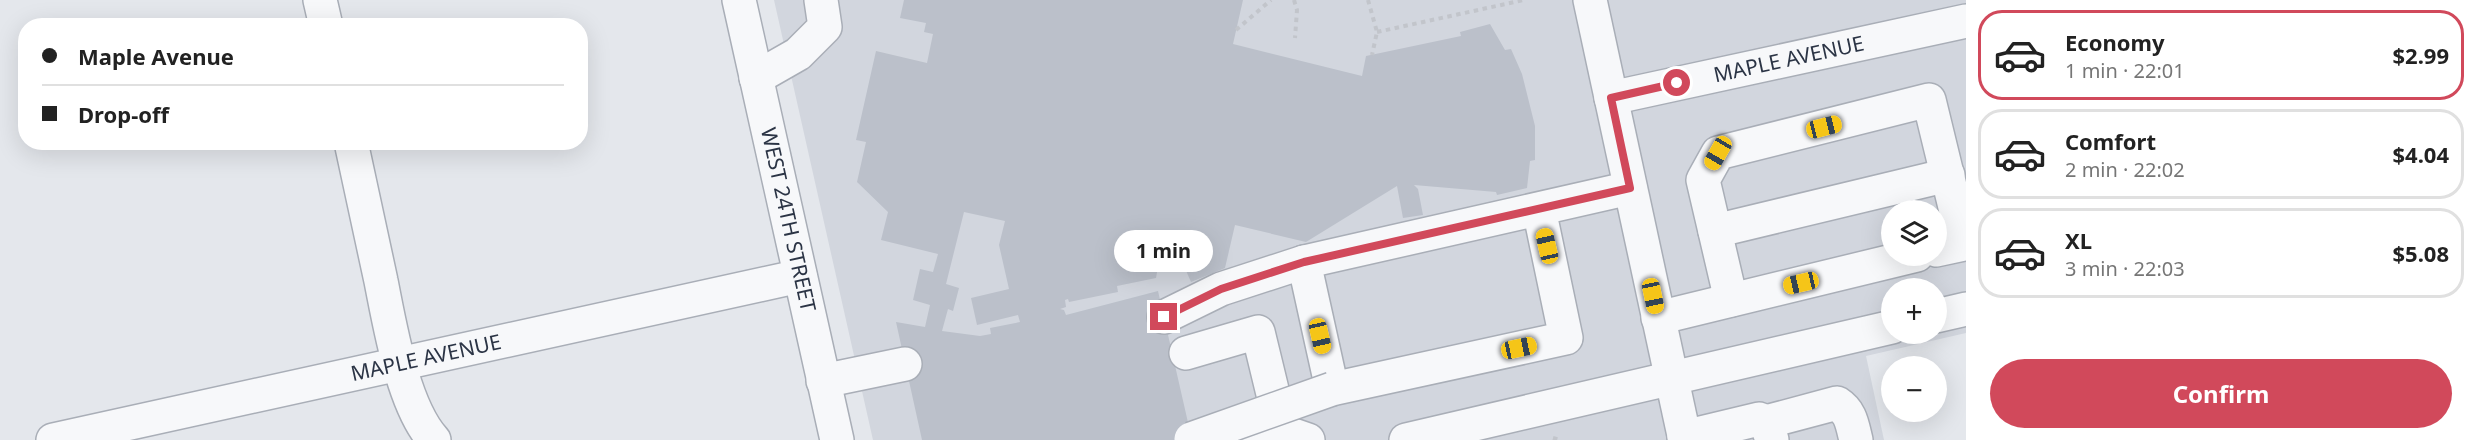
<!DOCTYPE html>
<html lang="en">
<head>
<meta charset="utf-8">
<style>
  body { margin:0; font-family:"Noto Sans",sans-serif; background:#f2f2f2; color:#222; height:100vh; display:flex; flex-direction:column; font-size:22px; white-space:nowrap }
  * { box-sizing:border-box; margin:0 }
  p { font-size:20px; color:#767676 }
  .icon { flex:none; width:33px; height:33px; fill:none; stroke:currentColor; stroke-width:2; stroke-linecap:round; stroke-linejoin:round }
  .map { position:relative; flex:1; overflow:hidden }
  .side { display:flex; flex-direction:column; background:#fff; width:510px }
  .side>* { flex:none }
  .hud { position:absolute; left:18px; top:18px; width:570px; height:132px; border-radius:24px; box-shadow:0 6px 24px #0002; display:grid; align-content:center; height:132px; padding:0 24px; background:#fff }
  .tools { position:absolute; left:1881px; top:200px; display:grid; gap:12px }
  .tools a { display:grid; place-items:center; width:66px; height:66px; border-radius:50%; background:#fff; box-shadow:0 6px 24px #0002; font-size:30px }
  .end { position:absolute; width:27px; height:27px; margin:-14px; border:8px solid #d1495b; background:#fff; box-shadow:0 0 0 3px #fff }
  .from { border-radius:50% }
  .bubble { position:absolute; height:42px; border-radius:21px; background:#fff; box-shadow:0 6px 24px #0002; font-size:20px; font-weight:700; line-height:42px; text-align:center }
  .car { position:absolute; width:18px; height:36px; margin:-18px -9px; border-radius:8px; box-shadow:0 0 4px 2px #0007; background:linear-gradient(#f5c518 24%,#345 0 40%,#f5c518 0 76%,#345 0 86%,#f5c518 0) }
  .hud b { display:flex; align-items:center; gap:21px; height:57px; font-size:22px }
  .hud b+b { border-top:2px solid #e0e0e0 }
  .hud i { width:15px; height:15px; background:#222 }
  ul { padding:10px 0 0; list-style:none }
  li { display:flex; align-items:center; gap:18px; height:90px; margin:0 12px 9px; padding:0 12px; border:3px solid #e0e0e0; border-radius:24px }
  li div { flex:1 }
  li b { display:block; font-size:22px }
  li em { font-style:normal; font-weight:700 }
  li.selected { border-color:#d1495b }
  li>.icon { width:54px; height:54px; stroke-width:1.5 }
  .primary-button { display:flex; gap:12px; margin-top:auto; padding:12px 24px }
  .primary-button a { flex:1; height:69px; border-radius:36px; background:#d1495b; color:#fff; font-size:24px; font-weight:700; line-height:69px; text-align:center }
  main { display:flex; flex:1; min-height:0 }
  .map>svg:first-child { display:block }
  .built { fill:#d2d6de; fill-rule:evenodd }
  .building { fill:#bbc0ca; fill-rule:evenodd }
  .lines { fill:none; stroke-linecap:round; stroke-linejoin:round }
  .minor-casing { stroke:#a9aeb7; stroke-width:36 }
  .path { stroke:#c2c5cb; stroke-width:4; stroke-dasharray:4.5 4.5; stroke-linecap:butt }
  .minor { stroke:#f7f8fa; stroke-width:33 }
  .minor-bridge-casing { stroke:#a9aeb7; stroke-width:36; stroke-linecap:butt }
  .minor-bridge { stroke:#f7f8fa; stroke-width:33 }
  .route { stroke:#d1495b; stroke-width:8 }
  .labels { text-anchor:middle; stroke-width:6; stroke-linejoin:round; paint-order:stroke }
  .street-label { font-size:21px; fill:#2b3445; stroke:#f4f6f9 }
</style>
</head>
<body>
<main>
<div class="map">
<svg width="1966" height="440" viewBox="0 0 1966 440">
  <rect width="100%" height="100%" fill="#e4e7ec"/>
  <path class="built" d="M 774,0 L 1966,0 L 1966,333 L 1866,356 L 1884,440 L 873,440 ZM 1892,210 L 1936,210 L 1936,255 L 1892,255 ZM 1892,288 L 1936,288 L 1936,333 L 1892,333 Z"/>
  <path class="building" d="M 904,0 L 1243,0 L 1233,44 L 1362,76 L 1366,56 L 1461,36 L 1460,32 L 1490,24 L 1505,50 L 1511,49 L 1522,74 L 1535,126 L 1535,160 L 1530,161 L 1527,188 L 1497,195 L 1496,192 L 1414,185 L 1418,189 L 1423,215 L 1403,218 L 1397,186 L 1306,242 L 1235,225 L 1225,268 L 1191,282 L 1184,266 L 1159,261 L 1156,278 L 1117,286 L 1118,292 L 1069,302 L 1068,299 L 1065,300 L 1066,307 L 1060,309 L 1064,310 L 1066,315 L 1158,291 L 1192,440 L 922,440 L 896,322 L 925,327 L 930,305 L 913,300 L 920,269 L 933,272 L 938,254 L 881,240 L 888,212 L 857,182 L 866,142 L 856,140 L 876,51 L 927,63 L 933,34 L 924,32 L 926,23 L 900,18 ZM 964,212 L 1005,221 L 999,245 L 1009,289 L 971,298 L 977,325 L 1018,315 L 1020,322 L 990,328 L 991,334 L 980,336 L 942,331 L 948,309 L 953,311 L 959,288 L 946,284 Z"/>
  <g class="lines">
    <g class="minor-casing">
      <g id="minor">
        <path d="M 320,0 L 326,26"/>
        <path id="s1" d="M 739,0 L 837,440"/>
        <path d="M 1590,0 L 1685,440"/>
        <path d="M 756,78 L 798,54 L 825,27 L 821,0"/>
        <path id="s2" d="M 1611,98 L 1966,21"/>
        <path d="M 351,142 C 361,189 371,235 381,281 C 390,326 403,406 434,440"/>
        <path d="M 1539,209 L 1566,338 L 1332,389 L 1304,262 L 1630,188"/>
        <path d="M 1715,231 L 1948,175"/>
        <path d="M 1731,300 L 1703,180 L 1718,153 L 1929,100 L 1964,244 L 1936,250"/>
        <path d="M 1936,316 L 1966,309"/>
        <path d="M 1164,317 L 1221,289 L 1304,262"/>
        <path d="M 1658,318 L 1917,255"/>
        <path d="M 1186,353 L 1258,332 L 1282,431 L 1308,440"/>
        <path d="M 823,381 L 905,364"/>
        <path d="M 1766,422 L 1837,403 C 1851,412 1852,424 1856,440"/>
        <path d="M 1684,437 L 1759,419 L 1766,422 L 1772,440"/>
        <path id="s3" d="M 53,440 L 800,276"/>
        <path d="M 1254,440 L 1282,431"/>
        <path d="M 1406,440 L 1892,327"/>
      </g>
    </g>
    <path class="path" d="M 1294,0 L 1297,10 L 1295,38
      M 1368,0 L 1377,32 L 1372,55
      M 1236,30 L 1271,0
      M 1377,32 L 1524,0
      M 1553,438 L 1561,440"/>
    <use href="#minor" class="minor"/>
    <g class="minor-bridge-casing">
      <path id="minor-bridge" d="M 1191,439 L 1332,389"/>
    </g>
    <use href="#minor-bridge" class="minor-bridge"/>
  </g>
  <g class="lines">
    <path class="route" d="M 1164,317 L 1221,289 L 1304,262 L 1630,188 L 1611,98 L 1677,83"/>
  </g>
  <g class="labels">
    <g class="street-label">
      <text dy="7" stroke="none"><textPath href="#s2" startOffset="182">MAPLE AVENUE</textPath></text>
      <text dy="7" stroke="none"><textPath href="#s1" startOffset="225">WEST 24TH STREET</textPath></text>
      <text dy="7" stroke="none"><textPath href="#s3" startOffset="382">MAPLE AVENUE</textPath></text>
    </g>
  </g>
</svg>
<div class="tools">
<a><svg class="icon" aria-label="layers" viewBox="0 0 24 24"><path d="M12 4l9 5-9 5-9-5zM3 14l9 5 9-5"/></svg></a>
<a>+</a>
<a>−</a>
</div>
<i class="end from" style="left:1677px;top:83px"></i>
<i class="end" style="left:1164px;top:317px"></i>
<div class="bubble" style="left:1114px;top:230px;width:99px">1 min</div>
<i class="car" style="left:1824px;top:127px;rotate:76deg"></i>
<i class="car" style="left:1718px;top:153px;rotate:210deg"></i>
<i class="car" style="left:1547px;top:246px;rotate:347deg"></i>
<i class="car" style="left:1801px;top:283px;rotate:257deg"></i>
<i class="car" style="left:1653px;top:296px;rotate:168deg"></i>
<i class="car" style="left:1320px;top:336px;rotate:167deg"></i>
<i class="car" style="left:1519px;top:348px;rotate:78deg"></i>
<div class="hud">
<b><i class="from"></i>Maple Avenue</b>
<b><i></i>Drop-off</b>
</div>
</div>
<section class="side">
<ul>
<li class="selected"><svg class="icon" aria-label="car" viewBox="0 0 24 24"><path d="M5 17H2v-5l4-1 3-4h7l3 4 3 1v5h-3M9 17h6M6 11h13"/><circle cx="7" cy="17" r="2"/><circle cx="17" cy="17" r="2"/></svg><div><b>Economy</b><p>1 min · 22:01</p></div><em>$2.99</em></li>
<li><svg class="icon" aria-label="car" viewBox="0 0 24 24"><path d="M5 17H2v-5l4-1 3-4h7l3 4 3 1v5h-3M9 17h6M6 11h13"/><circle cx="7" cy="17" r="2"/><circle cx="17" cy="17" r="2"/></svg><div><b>Comfort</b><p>2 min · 22:02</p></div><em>$4.04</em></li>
<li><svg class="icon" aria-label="car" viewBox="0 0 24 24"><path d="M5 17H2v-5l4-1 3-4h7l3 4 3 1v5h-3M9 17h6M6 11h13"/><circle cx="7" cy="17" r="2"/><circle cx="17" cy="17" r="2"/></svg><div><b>XL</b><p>3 min · 22:03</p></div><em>$5.08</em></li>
</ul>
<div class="primary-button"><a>Confirm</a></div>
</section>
</main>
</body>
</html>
